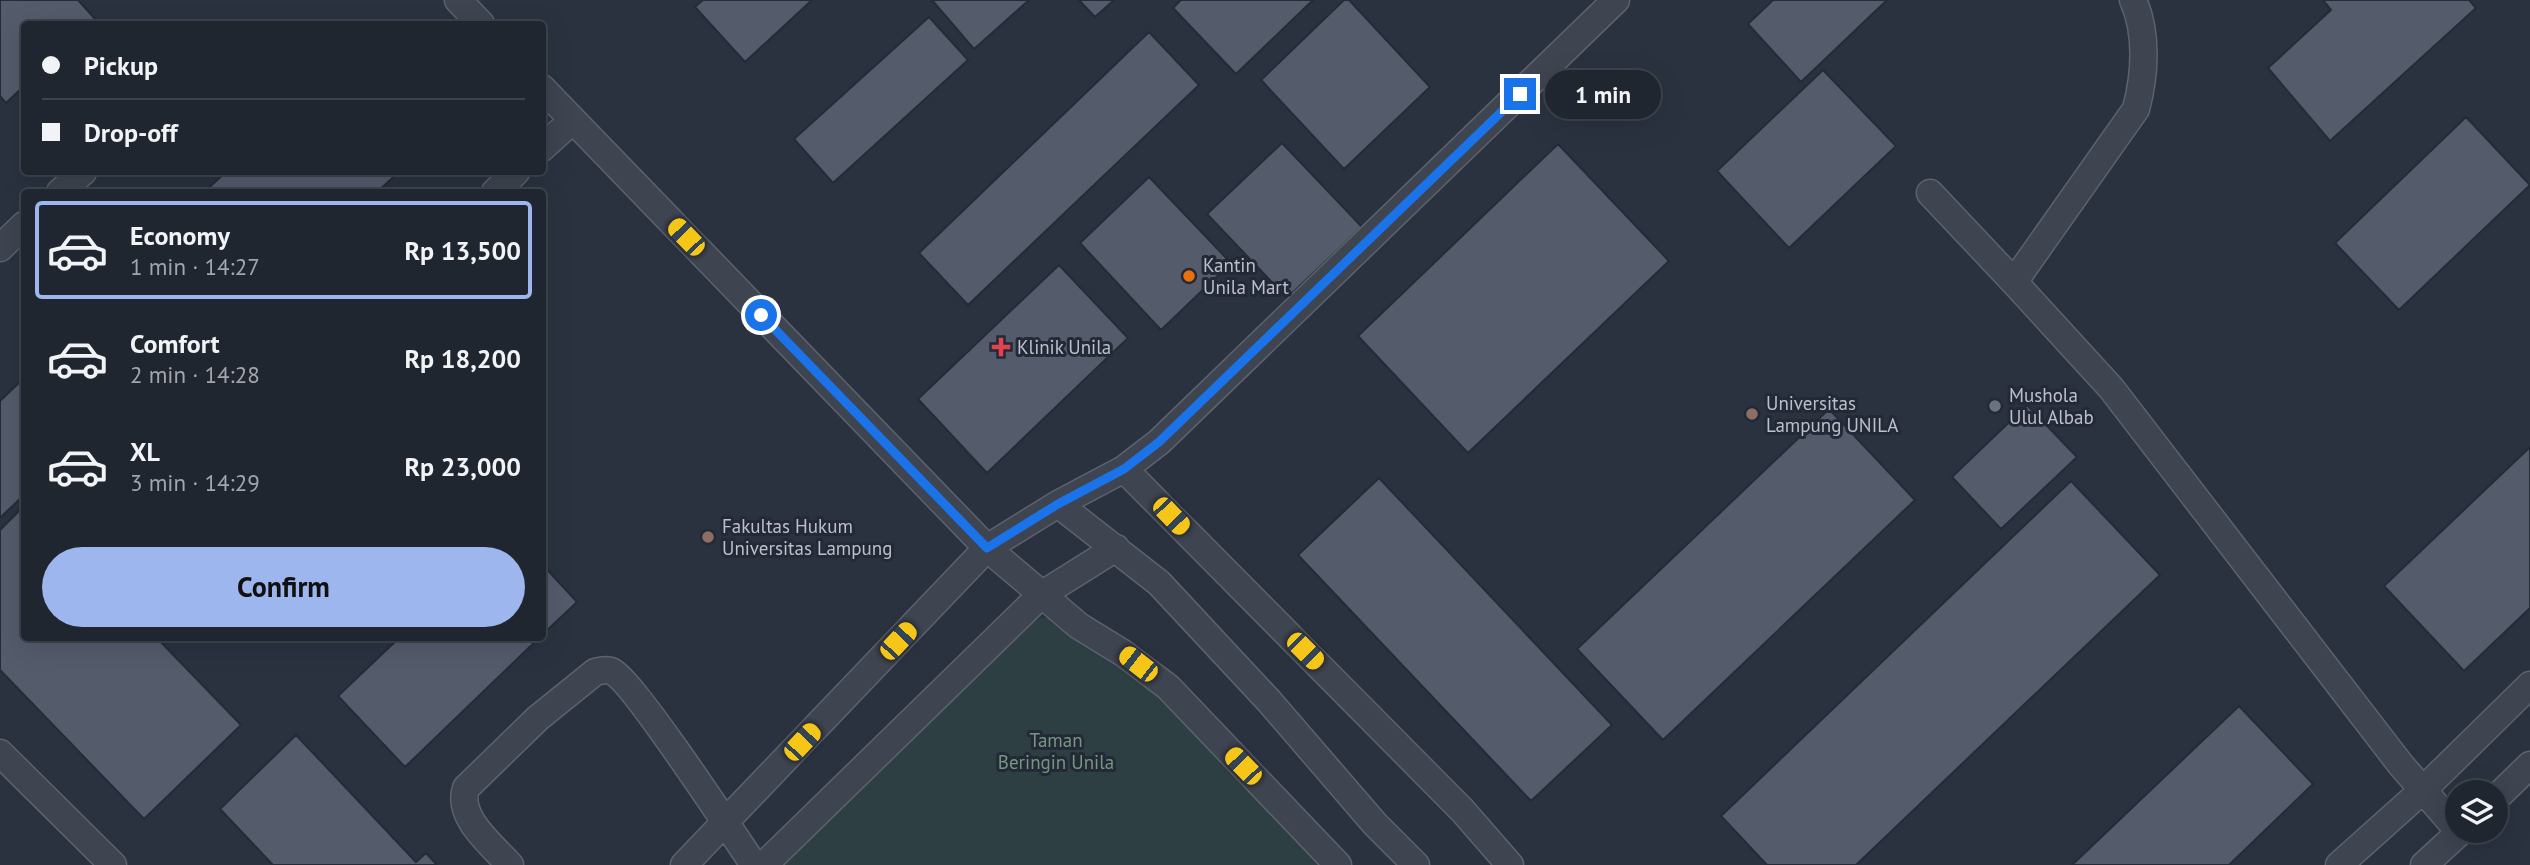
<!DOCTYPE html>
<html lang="en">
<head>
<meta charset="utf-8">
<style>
  body { margin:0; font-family:"PT Sans",sans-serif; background:#282e38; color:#f1f3f6; height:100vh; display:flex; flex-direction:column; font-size:26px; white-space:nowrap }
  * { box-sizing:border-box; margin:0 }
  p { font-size:23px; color:#a2a5ab }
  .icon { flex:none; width:38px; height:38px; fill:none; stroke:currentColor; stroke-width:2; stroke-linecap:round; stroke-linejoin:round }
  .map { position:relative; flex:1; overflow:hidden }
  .details { position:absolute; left:21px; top:189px; width:525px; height:452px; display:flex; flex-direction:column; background:#202630; border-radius:7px; box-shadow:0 7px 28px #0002,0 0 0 2px #3d434c }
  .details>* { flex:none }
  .guide { position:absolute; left:21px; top:21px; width:525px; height:154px; border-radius:7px; box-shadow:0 7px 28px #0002,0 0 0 2px #3d434c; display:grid; align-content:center; height:154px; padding:0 21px; background:#202630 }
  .fabs { position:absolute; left:2445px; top:780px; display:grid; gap:14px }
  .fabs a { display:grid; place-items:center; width:63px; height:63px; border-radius:50%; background:#202630; box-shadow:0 7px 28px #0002,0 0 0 2px #3d434c; font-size:35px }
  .end { position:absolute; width:32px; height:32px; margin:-16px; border:9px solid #1a73e8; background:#fff; box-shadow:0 0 0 4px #fff }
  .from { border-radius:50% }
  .bubble { position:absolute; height:49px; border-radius:24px; background:#202630; box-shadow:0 7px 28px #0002,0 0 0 2px #3d434c; font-size:23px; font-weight:700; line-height:49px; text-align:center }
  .car { position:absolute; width:21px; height:42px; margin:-21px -10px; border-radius:9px; box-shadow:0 0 5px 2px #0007; background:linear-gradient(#f5c518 24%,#345 0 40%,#f5c518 0 76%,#345 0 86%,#f5c518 0) }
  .guide b { display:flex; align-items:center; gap:24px; height:66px; font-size:26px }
  .guide b+b { border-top:2px solid #3d434c }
  .guide i { width:18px; height:18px; background:#f1f3f6 }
  ul { padding:12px 0 0; list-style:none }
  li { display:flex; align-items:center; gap:21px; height:98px; margin:0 14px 10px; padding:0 7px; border:4px solid transparent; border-radius:7px }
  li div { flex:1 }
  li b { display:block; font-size:26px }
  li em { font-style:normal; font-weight:700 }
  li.current { border-color:#9db6ed }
  li>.icon { width:63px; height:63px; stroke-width:1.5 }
  .button { display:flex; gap:14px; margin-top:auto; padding:14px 21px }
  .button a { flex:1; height:80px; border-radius:42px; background:#9db6ed; color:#111; font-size:28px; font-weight:700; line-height:80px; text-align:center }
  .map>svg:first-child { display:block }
  .green { fill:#2d3f42 }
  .building { fill:#545b6b; stroke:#252b38; stroke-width:2 }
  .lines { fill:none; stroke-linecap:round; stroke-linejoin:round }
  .lane-casing { stroke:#5c626e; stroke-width:29 }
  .lane { stroke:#3e4450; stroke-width:26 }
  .route { stroke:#1a73e8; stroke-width:9 }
  .food-dot { fill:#e8710a; stroke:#232936; stroke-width:2.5 }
  .health-dot { fill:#e0444e; stroke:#232936; stroke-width:2.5 }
  .worship-dot { fill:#6b7280; stroke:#232936; stroke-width:2.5 }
  .education-dot { fill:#8d6e63; stroke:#232936; stroke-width:2.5 }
  .labels { text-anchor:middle; stroke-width:6; stroke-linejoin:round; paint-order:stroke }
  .poi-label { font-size:19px; fill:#bbc0ca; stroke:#232936; text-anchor:start }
  .park-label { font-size:19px; fill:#75987f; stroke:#232936 }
</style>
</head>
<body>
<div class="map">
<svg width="2530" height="865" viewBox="0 0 2530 865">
  <rect width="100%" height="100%" fill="#2a3240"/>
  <path class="green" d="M 1052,617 L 1120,656 L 1333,865 L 781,865 L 1025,621 Z"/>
  <path class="building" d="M 0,0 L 78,0 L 96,20 L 91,24 L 24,24 L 24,86 L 6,103 L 0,96 Z
    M 703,0 L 812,0 L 745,62 L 695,7 Z
    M 932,0 L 1029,0 L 974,49 Z
    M 1079,0 L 1114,0 L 1095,17 Z
    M 1181,0 L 1313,0 L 1236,74 L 1173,8 Z
    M 1344,0 L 1349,0 L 1430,87 L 1344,169 L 1261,80 Z
    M 1773,0 L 1887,0 L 1801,82 L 1748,24 Z
    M 2323,0 L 2469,0 L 2476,8 L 2330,141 L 2268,68 L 2331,10 Z
    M 929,17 L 968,60 L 833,183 L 794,139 Z
    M 1149,32 L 1199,85 L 968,305 L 919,253 Z
    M 1823,70 L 1896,146 L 1789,248 L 1717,171 Z
    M 2466,117 L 2530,185 L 2399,310 L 2335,243 Z
    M 1282,143 L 1362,227 L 1287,298 L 1207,214 Z
    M 1558,144 L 1669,261 L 1468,453 L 1358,336 Z
    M 226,172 L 399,172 L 377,192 L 204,192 Z
    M 1149,177 L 1231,263 L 1161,330 L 1080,243 Z
    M 1059,265 L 1128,338 L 987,473 L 918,399 Z
    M 24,378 L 24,495 L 0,518 L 0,401 Z
    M 2027,405 L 2077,457 L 2001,529 L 1952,477 Z
    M 1829,409 L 1915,500 L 1663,740 L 1577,649 Z
    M 2530,447 L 2530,608 L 2464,671 L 2384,586 Z
    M 1379,478 L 1612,725 L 1531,801 L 1298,555 Z
    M 2071,481 L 2160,575 L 1856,865 L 1767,865 L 1721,816 Z
    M 24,506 L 24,637 L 156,637 L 241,725 L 144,819 L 0,670 L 0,530 Z
    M 542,564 L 577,602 L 542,635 Z
    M 400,637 L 540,637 L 405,767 L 338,696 Z
    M 2239,706 L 2313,784 L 2229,865 L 2072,865 Z
    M 296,735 L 416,862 L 426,853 L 437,865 L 273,865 L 220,809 Z"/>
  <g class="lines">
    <g class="lane-casing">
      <path id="lane" d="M 458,0 L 481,24
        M 2133,0 C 2148,33 2145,75 2136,109 L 2014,282 L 2111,388 L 2401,765 L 2457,829
        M 542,88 L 987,548 L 1079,626 L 1123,653 L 1168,687 L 1338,865
        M 542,148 L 573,120
        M 60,192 L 83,172
        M 495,192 L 516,172
        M 1930,193 L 2014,282
        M 0,248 L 24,225
        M 1124,469 L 1462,810 L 1510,865
        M 1058,504 L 1124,469 L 1159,442 L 1616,0
        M 0,753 L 113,865
        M 2496,798 L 2530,765
        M 510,865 C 492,845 456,817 466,788 L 538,718 L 595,672 C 600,671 606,669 611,671 C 631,678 735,837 754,865
        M 684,865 L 987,548 L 1058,504 L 1159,583 L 1269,701 L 1375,824 L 1416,865
        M 764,865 L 1041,595 L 1116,548
        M 2339,865 L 2424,789 L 2530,685
        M 2424,865 L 2461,831"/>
    </g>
    <use href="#lane" class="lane"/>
  </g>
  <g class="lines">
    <path class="route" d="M 761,315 L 987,548 L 1058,504 L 1124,469 L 1159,442 L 1520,94"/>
  </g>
  <circle class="food-dot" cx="1189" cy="276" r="7"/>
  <path class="health-dot" d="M997.5 336.5h7v7h7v7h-7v7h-7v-7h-7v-7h7z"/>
  <circle class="worship-dot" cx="1995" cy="406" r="7"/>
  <g class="education-dot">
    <circle cx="1752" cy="414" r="7"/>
    <circle cx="708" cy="537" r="7"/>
  </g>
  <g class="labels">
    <g class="poi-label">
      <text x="1203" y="272">Kantin<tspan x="1203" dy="22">Unila Mart</tspan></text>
      <text x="1017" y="354">Klinik Unila</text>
      <text x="2009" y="402">Mushola<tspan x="2009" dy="22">Ulul Albab</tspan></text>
      <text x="1766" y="410">Universitas<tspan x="1766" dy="22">Lampung UNILA</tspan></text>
      <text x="722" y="533">Fakultas Hukum<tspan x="722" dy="22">Universitas Lampung</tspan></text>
    </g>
    <g class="park-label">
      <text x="1056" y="747">Taman<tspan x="1056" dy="22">Beringin Unila</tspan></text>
    </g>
  </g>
</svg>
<div class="fabs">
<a><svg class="icon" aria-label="layers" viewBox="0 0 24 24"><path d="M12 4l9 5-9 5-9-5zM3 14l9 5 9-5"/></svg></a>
</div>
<i class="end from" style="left:761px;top:315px"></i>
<i class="end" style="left:1520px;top:94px"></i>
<div class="bubble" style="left:1545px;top:70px;width:116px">1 min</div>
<i class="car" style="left:686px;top:237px;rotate:316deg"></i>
<i class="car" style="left:1171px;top:516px;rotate:136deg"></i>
<i class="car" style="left:898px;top:641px;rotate:43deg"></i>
<i class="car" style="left:1305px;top:651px;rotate:135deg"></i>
<i class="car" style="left:1138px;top:664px;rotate:308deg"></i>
<i class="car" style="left:802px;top:742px;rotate:43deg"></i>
<i class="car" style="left:1243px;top:766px;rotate:316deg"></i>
<div class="guide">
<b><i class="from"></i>Pickup</b>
<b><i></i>Drop-off</b>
</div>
<section class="details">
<ul>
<li class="current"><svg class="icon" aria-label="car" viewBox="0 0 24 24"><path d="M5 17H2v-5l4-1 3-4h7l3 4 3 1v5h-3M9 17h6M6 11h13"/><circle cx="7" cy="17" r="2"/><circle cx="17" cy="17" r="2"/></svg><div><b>Economy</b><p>1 min · 14:27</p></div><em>Rp 13,500</em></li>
<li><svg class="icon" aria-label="car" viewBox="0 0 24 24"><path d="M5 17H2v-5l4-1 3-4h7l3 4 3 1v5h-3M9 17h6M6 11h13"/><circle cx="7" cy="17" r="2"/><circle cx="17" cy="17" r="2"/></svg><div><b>Comfort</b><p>2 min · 14:28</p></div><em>Rp 18,200</em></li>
<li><svg class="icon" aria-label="car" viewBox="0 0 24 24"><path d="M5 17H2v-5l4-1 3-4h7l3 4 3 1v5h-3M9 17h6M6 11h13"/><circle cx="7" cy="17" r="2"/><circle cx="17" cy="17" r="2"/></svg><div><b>XL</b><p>3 min · 14:29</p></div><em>Rp 23,000</em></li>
</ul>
<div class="button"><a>Confirm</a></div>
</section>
</div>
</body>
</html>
